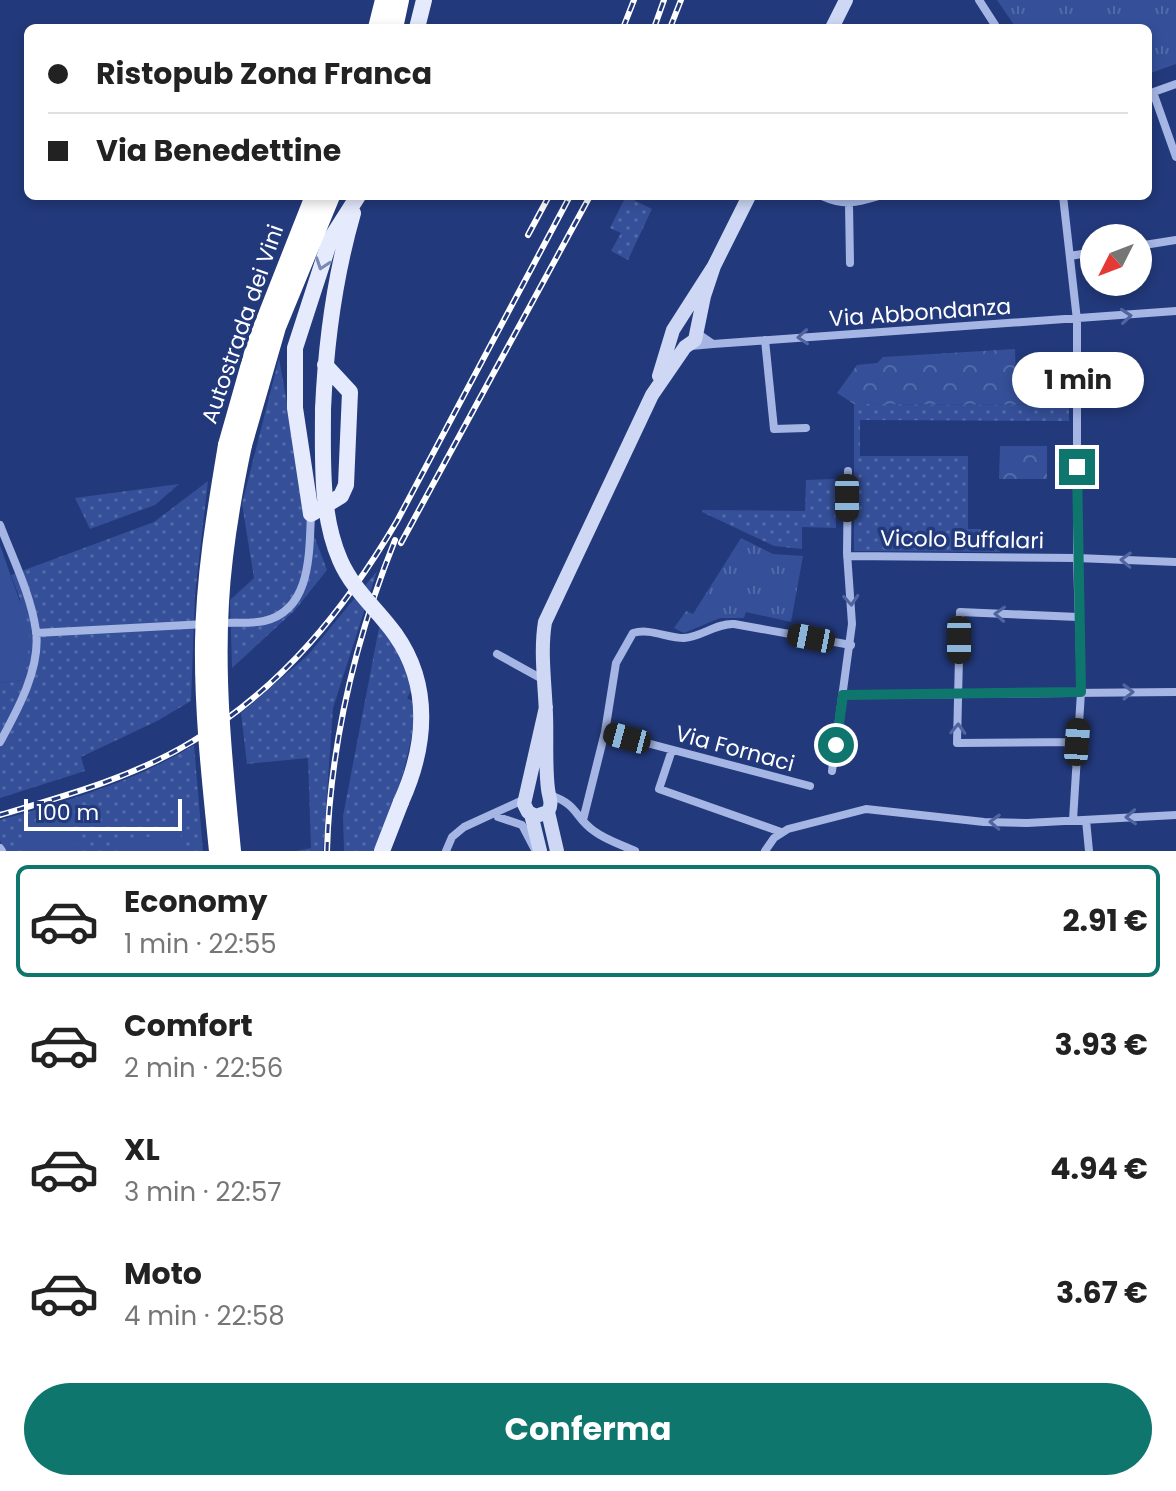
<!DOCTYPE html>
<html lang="it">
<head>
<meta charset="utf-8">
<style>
  body { margin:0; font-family:Poppins,sans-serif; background:#f2f2f2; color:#222; height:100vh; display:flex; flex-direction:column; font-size:30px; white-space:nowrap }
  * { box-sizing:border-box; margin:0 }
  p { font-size:26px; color:#767676 }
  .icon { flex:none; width:44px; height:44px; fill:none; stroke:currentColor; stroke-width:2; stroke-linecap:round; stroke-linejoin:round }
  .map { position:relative; height:851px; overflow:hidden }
  .drawer { display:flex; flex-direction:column; background:#fff; flex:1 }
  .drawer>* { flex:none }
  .hud { position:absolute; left:24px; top:24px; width:1128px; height:176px; border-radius:12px; box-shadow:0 4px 12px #0003; display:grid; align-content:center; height:176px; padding:0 24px; background:#fff }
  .needle { width:52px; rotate:228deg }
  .fabs { position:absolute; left:1080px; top:224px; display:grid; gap:16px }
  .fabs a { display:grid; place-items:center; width:72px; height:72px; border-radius:50%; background:#fff; box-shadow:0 4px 12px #0003; font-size:40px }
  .scale { position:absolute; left:24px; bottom:20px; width:158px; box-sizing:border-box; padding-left:8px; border:4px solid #fff; border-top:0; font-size:22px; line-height:28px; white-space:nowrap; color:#fff; -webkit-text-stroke:6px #22397b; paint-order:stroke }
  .end { position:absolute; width:36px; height:36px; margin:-18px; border:10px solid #0f766e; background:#fff; box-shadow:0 0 0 4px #fff }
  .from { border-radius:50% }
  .bubble { position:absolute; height:56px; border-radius:28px; background:#fff; box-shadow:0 4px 12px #0003; font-size:26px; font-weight:700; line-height:56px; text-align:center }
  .car { position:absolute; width:24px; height:48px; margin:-24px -12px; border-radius:10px; box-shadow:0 0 6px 2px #0007; background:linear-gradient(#222 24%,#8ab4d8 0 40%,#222 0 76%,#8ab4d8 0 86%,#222 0) }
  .hud b { display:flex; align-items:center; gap:28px; height:76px; font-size:30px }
  .hud b+b { border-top:2px solid #e0e0e0 }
  .hud i { width:20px; height:20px; background:#222 }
  ul { padding:14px 0 0; list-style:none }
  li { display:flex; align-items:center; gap:24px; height:112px; margin:0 16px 12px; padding:0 8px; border:4px solid transparent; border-radius:12px }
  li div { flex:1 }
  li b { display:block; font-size:30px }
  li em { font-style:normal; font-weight:700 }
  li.current { border-color:#0f766e }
  li>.icon { width:72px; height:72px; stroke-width:1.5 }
  .cta { display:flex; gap:16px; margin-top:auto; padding:16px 24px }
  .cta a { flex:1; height:92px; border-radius:48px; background:#0f766e; color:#fff; font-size:32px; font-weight:700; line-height:92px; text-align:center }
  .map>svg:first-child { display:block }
  .grass { fill:url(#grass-dots) }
  .forest { fill:url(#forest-crowns) }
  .park { fill:url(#park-tufts) }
  .pitch { fill:#355099 }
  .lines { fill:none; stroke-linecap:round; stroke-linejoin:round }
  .street { stroke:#a5b6e5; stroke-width:8 }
  .secondary { stroke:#ced8f5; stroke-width:14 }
  .primary { stroke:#e5eafd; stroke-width:16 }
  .highway { stroke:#fff; stroke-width:18 }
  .rail-casing { stroke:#fff; stroke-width:6 }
  .rail { stroke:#22397b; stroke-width:3; stroke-dasharray:9; stroke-linecap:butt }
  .primary-bridge { stroke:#e5eafd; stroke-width:16 }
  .highway-bridge { stroke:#fff; stroke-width:18 }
  .oneway { stroke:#7a89b6 }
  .oneway2 { stroke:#5065a0 }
  .route { stroke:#0f766e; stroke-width:10 }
  .labels { text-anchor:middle; stroke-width:7; stroke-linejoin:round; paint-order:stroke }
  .street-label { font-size:22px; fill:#fff; stroke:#22397b }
</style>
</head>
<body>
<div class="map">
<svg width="1176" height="851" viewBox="0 0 1176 851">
  <defs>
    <pattern id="grass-dots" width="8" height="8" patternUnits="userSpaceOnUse" patternTransform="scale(2)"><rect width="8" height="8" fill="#355099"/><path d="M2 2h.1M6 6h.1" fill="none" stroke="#536aa8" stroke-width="1.8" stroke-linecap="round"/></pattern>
    <pattern id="forest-crowns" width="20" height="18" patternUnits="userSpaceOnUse" patternTransform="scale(2)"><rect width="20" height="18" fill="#355099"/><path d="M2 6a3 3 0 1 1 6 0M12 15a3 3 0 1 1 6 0" fill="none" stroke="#536aa8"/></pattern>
    <pattern id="park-tufts" width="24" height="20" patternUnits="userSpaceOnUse" patternTransform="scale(2)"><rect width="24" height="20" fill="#355099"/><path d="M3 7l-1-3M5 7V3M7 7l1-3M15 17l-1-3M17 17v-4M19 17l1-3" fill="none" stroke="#536aa8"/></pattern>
  </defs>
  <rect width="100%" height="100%" fill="#22397b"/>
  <path class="grass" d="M 626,196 L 652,209 L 628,260 L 611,251 L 621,233 L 610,228 Z
    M 279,358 L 307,517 L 327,570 L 295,610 L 232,668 L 230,600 L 254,578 L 242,504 Z
    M 854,404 L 1069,405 L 1069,421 L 860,420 L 860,456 L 968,456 L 968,529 L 987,529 L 988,543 L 1000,544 L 1000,552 L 854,551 Z
    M 835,479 L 836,528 L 802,527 L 802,549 L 774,546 L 702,512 L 702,510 L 805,511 L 806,480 Z
    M 208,481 L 195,594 L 191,701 L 157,721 L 81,757 L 85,771 L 0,798 L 0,683 L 23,680 L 20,599 L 11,575 L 154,522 Z
    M 179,484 L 155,505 L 90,529 L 75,498 Z
    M 377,571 L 333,708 L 323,851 L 296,851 L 311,848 L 308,758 L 247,764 L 241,713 L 308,655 Z
    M 383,607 L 421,673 L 407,698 L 415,703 C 413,755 394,802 376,851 L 344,851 L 343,816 Z
    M 194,745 L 203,851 L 4,851 L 0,840 L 0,820 C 67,801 134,782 194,745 Z"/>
  <path class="forest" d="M 1015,349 L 1016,381 L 1069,381 L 1069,405 L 854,404 L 837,393 L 857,365 L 877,363 L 883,357 Z
    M 1000,446 L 1047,446 L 1047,479 L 999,479 Z"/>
  <path class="park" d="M 997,0 L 1176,0 L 1176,64 L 1148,74 L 1148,28 L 1016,28 Z
    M 741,538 L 773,554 L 803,556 L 791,622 L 746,612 L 744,618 L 720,618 L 684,633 L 674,628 L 686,611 L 693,614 Z"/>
  <path class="pitch" d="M 0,545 L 28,625 L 30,641 L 23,680 L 0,683 Z
    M 69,818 L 80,851 L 27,851 L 21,830 Z
    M 180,830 L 184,851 L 117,851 L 116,844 Z"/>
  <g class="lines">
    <path class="street" d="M 979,0 L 997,28
      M 1153,92 L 1176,157
      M 1148,94 L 1176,84
      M 822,196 C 844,206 856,203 879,196
      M 1063,196 L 1077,320 L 1077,558 L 1081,692 L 1073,820
      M 849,204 L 850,263
      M 1138,246 L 1176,240
      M 1070,256 L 1094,252
      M 765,340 L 774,429 L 806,428
      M 713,344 L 1176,311
      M 691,346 L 713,344 L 697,333
      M 0,525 C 13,559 31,595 36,631 C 41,668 17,711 0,742
      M 847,556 L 1077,558 L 1176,562
      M 220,623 C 234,622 251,624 264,621 C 312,610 309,552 311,514
      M 36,633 L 206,624
      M 497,654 L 544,680
      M 843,695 L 1176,692
      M 605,732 L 810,786
      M 1077,742 L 957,743 L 960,612 L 1078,617
      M 672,750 L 659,789 L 781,832
      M 832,771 L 852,624 L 847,553 L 848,471
      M 550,795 C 579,805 574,817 594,831 C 606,840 622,845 635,851
      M 498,817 L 522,825 L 534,848
      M 583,820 L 605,732 L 616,663 L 633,633 C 650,628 667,638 684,638 C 702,637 716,623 734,624 L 851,645
      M 1086,820 L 1089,851
      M 0,848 L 2,851
      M 446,851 L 452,837 L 464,827 L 525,799
      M 765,851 L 774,838 L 788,829 L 866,809 L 984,822 L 1027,823 L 1176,815"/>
    <path class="secondary" d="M 832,28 L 846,0
      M 659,376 L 673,330 L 714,266 L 749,196
      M 546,707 L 524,804 L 528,812 L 536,816 L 548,812 C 553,803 549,798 548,789 C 545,765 547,739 546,715 C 545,684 540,652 545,622 L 652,395 L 685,347 L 695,340 L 704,296 L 714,266
      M 548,812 L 557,851
      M 531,814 L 540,851"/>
    <path class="primary" d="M 417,28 L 424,0
      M 325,365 L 350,392 L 346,485 L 341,496 L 311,514 L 295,408 L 295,348 L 330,240 L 358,196
      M 323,409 C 326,341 334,279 353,213
      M 382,851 L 401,802"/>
    <path class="highway" d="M 377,28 L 384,0
      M 394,28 L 400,0
      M 227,445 L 256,343 L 314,196
      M 243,445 L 277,327 L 331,196"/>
    <g class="rail-casing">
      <path id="rail" d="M 623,28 L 634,0
        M 654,28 L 664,0
        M 670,28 L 681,0
        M 528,235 L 549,196
        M 401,543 L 590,196
        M 0,815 C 65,796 134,777 193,741 C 283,687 345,609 397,521 L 570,196
        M 327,851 C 330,745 356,638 395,540"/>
    </g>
    <use href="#rail" class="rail"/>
    <path class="primary-bridge" d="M 323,409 C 323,459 320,514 340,560 C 353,590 377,609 395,634 C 432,686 426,747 401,802"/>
    <path class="highway-bridge" d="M 218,851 C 211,782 203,711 204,642 C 205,575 216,511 227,445
      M 232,851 C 224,768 215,685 220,602 C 223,548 232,497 243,445"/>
  </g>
  <defs><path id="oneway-chevron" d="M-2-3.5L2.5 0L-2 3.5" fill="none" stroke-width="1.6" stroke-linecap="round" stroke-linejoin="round" transform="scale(2)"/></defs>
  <use class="oneway" href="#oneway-chevron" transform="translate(322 264) rotate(109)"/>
  <g class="oneway2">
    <use href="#oneway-chevron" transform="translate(1126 316) rotate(-5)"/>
    <use href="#oneway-chevron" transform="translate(803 337) rotate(176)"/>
    <use href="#oneway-chevron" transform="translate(1126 560) rotate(-178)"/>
    <use href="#oneway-chevron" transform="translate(851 600) rotate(86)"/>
    <use href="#oneway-chevron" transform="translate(1000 614) rotate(-177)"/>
    <use href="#oneway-chevron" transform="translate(1128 692)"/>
    <use href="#oneway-chevron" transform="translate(958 729) rotate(-88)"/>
    <use href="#oneway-chevron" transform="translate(1131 817) rotate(177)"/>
    <use href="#oneway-chevron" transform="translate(995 822) rotate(-178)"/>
  </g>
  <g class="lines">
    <path class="route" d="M 836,745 L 843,695 L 1081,692 L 1077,467"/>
  </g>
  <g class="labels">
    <g class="street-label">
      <text transform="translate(920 312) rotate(-4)" y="8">Via Abbondanza</text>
      <text transform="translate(242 324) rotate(-71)" y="8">Autostrada dei Vini</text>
      <text transform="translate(962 539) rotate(1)" y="8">Vicolo Buffalari</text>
      <text transform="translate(735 748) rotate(15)" y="8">Via Fornaci</text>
    </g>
  </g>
</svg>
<div class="fabs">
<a><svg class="needle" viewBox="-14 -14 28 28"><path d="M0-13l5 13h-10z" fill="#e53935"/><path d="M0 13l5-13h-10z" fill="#767676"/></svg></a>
</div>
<div class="scale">100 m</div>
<i class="end from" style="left:836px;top:745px"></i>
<i class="end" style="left:1077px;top:467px"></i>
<div class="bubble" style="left:1012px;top:352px;width:132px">1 min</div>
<i class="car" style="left:847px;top:498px;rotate:180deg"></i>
<i class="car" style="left:811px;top:638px;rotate:281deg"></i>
<i class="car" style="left:959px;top:640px;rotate:180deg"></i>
<i class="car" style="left:627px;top:738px;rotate:285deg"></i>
<i class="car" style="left:1077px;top:742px;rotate:4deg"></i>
<div class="hud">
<b><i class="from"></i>Ristopub Zona Franca</b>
<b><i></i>Via Benedettine</b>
</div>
</div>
<section class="drawer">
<ul>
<li class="current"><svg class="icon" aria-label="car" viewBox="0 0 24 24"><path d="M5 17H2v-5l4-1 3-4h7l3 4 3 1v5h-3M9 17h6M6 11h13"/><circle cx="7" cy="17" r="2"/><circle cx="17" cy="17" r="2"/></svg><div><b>Economy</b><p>1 min · 22:55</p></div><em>2.91 €</em></li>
<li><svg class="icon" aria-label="car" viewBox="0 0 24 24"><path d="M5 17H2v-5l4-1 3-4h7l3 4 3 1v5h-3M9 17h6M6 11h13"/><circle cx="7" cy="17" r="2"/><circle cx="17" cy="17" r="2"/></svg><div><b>Comfort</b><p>2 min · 22:56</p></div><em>3.93 €</em></li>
<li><svg class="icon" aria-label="car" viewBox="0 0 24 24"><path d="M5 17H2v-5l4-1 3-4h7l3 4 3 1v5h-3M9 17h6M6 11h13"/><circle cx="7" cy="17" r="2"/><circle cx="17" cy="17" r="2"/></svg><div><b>XL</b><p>3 min · 22:57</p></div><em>4.94 €</em></li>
<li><svg class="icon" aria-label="car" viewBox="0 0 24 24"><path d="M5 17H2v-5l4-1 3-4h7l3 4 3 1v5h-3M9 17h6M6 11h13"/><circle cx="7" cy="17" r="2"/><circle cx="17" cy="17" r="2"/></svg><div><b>Moto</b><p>4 min · 22:58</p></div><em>3.67 €</em></li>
</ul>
<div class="cta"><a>Conferma</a></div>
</section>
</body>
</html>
